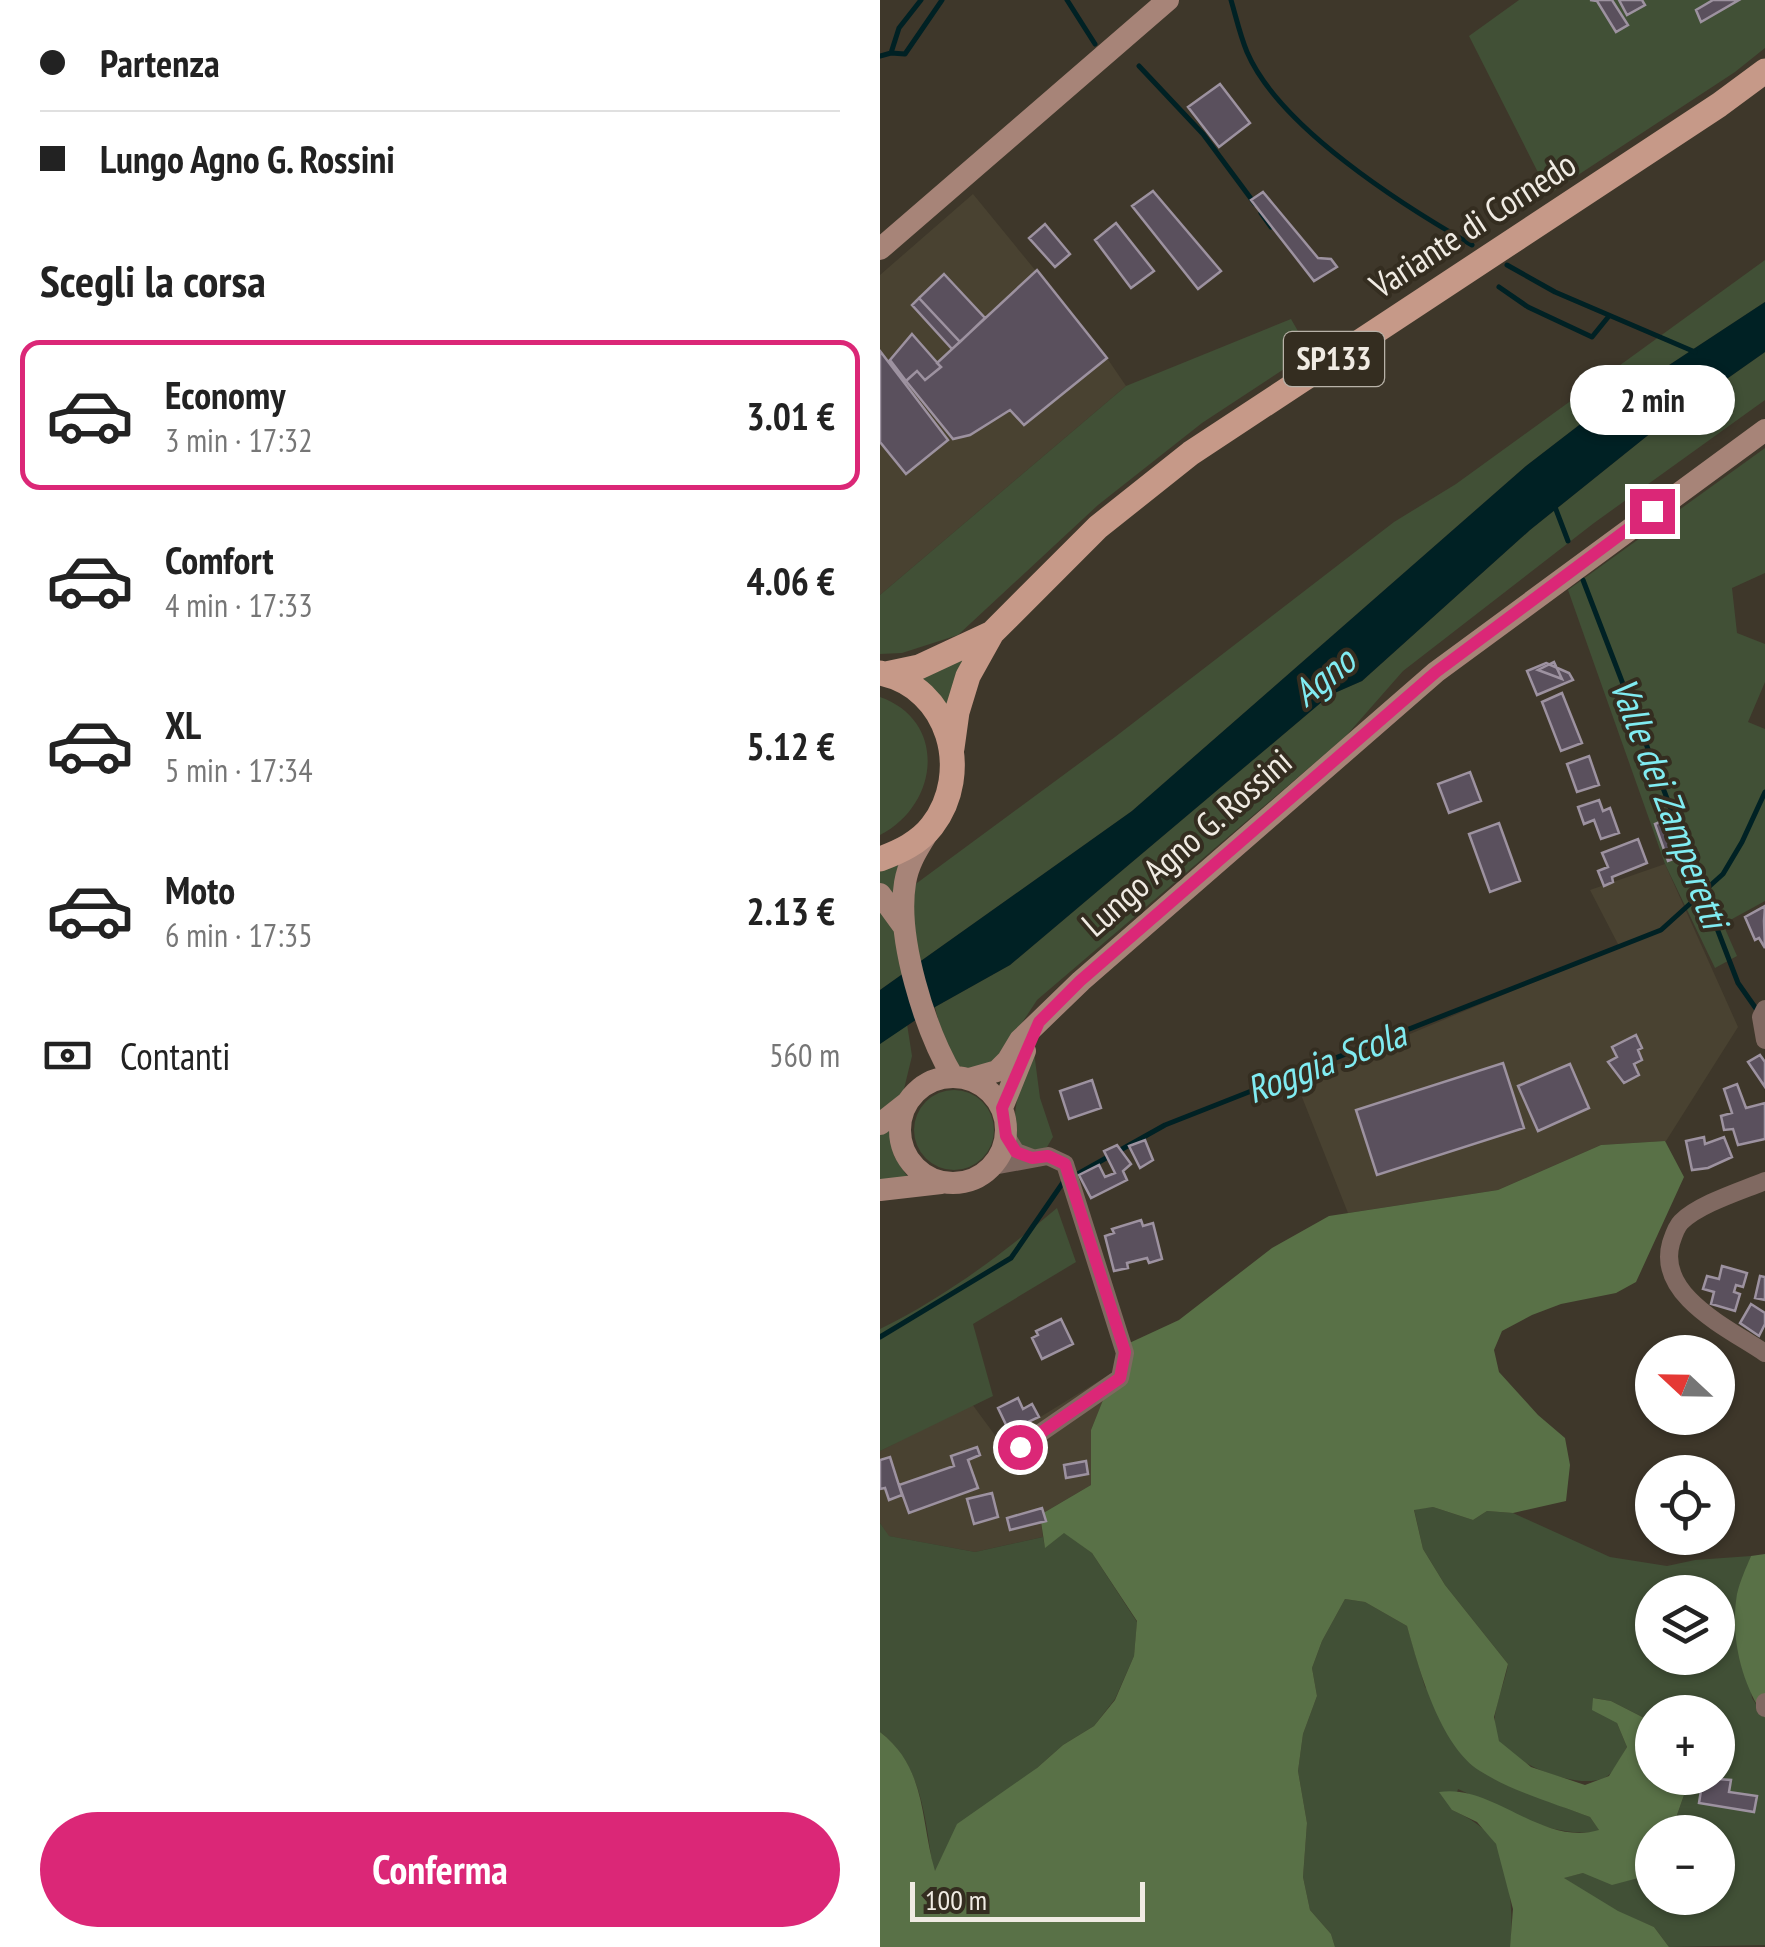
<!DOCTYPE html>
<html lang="it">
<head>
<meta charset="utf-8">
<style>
  body { margin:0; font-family:"PT Sans Narrow",sans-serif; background:#f6f6f6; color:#222; height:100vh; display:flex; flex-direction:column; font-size:38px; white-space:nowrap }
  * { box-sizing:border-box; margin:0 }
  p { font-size:32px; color:#767676 }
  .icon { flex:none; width:55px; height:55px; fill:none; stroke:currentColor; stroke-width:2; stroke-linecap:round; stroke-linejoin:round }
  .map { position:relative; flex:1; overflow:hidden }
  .sheet { display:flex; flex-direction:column; background:#fff; width:880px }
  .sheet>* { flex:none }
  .banner { display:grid; align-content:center; height:220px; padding:0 40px; background:#fff }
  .needle { width:65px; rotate:292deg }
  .tools { position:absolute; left:755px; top:1335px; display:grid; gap:20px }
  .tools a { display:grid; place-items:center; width:100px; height:100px; border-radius:50%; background:#fff; box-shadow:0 2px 8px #0004; font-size:50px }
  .scale { position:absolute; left:30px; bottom:25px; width:235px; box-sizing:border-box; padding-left:10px; border:5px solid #f0ebe3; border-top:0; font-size:28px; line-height:35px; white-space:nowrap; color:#f0ebe3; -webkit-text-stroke:8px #342d20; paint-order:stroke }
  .end { position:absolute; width:45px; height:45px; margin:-22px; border:12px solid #db2777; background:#fff; box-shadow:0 0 0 5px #fff }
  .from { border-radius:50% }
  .bubble { position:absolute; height:70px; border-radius:35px; background:#fff; box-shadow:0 2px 8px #0004; font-size:32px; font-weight:700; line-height:70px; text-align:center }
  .banner b { display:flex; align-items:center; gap:35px; height:95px; font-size:38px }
  .banner b+b { border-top:2px solid #e0e0e0 }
  .banner i { width:25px; height:25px; background:#222 }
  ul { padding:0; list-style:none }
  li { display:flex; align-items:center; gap:30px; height:150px; margin:0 20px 15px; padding:0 20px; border:5px solid transparent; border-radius:20px }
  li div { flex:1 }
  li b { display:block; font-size:38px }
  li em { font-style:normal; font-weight:700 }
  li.on { border-color:#db2777 }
  li>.icon { width:90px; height:90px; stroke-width:1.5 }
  h2 { padding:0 40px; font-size:45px; line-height:120px }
  .pay { display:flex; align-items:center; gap:25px; height:110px; padding:0 40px; font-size:38px }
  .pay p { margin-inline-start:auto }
  .primary-button { display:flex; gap:20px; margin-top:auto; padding:20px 40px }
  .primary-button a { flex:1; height:115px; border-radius:60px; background:#db2777; color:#fff; font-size:40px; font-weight:700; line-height:115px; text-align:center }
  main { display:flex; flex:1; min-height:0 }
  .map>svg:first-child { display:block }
  .industrial { fill:#494231 }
  .green { fill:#415036; fill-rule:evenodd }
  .forest { fill:#597147 }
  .water { fill:#002124 }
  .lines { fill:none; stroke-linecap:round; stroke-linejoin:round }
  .stream { stroke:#002124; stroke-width:5 }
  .building { fill:#5a505d; stroke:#9d92a0; stroke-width:2.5 }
  .street { stroke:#806961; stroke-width:18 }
  .secondary { stroke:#a78478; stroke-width:22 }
  .primary { stroke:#c69988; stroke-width:25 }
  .route { stroke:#db2777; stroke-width:12 }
  .labels { text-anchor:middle; stroke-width:8; stroke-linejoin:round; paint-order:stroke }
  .shield { fill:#342d20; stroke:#b8b2a8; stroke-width:2.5 }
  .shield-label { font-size:32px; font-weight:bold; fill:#f0ebe3 }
  .street-label { font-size:35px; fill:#f0ebe3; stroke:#342d20 }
  .water-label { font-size:38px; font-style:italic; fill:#80ebf1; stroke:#342d20 }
</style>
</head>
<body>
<main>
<section class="sheet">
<div class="banner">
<b><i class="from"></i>Partenza</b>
<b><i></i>Lungo Agno G. Rossini</b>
</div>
<h2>Scegli la corsa</h2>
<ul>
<li class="on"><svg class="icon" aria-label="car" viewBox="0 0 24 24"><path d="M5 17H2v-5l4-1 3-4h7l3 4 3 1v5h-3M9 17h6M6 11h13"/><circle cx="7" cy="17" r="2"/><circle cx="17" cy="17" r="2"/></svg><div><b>Economy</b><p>3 min · 17:32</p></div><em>3.01 €</em></li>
<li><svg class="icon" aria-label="car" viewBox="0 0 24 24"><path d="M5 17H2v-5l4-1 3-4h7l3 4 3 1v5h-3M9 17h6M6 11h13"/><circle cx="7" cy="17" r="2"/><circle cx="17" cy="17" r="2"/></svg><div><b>Comfort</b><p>4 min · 17:33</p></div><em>4.06 €</em></li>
<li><svg class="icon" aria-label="car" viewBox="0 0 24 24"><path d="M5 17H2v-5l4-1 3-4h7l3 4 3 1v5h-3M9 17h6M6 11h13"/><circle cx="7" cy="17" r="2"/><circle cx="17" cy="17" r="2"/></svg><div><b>XL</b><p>5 min · 17:34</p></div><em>5.12 €</em></li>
<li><svg class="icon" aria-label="car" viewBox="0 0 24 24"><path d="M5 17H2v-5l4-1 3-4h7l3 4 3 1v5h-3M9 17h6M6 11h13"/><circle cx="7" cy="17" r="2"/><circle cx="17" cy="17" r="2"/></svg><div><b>Moto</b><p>6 min · 17:35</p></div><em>2.13 €</em></li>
</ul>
<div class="pay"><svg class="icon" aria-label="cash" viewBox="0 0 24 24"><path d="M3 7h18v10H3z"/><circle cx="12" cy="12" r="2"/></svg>Contanti<p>560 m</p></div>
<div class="primary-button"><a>Conferma</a></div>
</section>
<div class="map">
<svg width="885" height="1947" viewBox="0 0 885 1947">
  <rect width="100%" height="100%" fill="#3e372a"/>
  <path class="industrial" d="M 93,194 L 227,358 L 246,386 L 0,595 L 0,275 Z
    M 785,864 L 858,1027 L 786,1141 L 721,1145 L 618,1190 L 468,1213 L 416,1082 L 739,946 L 710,890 Z
    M 235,1371 L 211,1430 L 211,1485 L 160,1515 L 163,1537 L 95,1552 L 8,1536 L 0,1523 L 0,1451 L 92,1404 L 120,1442 Z"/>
  <path class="green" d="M 639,0 L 885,0 L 885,48 L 855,72 L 669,194 L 589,36 Z
    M 885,260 L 885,302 L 707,419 L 646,466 L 252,811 L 0,990 L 0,869 L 20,861 L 18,897 L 235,737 L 514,522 L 576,484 Z
    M 411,319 L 430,352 L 322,423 L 218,505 L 78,635 L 22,653 L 0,654 L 0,595 L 246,386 Z
    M 885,352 L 885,400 L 714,523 L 523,671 L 465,737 L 157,1000 L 119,1058 L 99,1070 L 77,1066 L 65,1048 L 55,1007 L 130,965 L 450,695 L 482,681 L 650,530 L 777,428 Z
    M 885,448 L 885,573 L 852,588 L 857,633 L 885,644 L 885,682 L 868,722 L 885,729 L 885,901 L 843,924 L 857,956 L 835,968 L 785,864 L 688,590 Z
    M 90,649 L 66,708 L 31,674 Z
    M 0,697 C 68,721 59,805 0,835 Z
    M 27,1024 L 32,1056 L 23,1093 L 0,1111 L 0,1044 Z
    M 154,1052 L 160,1098 L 173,1137 L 167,1147 L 158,1151 L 138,1144 C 129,1111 141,1083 154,1052 Z
    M34 1130a40 40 0 1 1 80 0a40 40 0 1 1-80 0Z
    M 8,1126 L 14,1156 L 29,1179 L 0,1181 L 0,1133 Z
    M 177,1208 L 196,1262 L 93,1324 L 113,1396 L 0,1451 L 0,1329 C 65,1297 121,1255 177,1208 Z
    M 553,1507 L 593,1520 L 607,1511 L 633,1513 L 730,1557 L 787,1566 L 815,1560 L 871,1556 L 857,1595 L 872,1698 L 885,1718 L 885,1945 L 789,1947 L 774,1927 L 738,1912 L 683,1878 L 703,1873 L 762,1877 L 772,1864 L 772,1898 L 838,1898 L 838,1832 L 791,1832 L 810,1778 L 838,1778 L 838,1712 L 772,1712 L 772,1722 L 731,1701 L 714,1698 L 737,1723 L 747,1747 C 742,1755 737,1767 730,1774 C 708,1795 633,1765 619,1741 C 606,1719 625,1687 628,1664 L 565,1585 L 543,1549 L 534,1509 ZM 772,1592 L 838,1592 L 838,1658 L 772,1658 Z
    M 0,1523 L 9,1536 L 95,1552 L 163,1537 L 165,1547 L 184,1532 L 212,1553 L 257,1622 L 254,1656 L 235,1699 L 214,1726 L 183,1745 L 157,1768 L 54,1874 C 45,1823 44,1766 0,1732 Z
    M 465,1599 L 485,1602 L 527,1626 L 545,1687 L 673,1803 L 710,1817 L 720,1831 C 672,1840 621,1808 578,1789 L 572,1810 C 589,1818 606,1827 616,1844 C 630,1872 634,1917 630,1947 L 455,1947 L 451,1934 L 430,1910 L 423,1877 L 427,1823 L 418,1771 L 423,1734 L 437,1696 L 432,1668 L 442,1641 Z"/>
  <path class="forest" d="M 785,1141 L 804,1177 L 756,1282 L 736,1293 L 681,1304 L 652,1315 L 622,1331 L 614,1350 L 619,1372 L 658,1415 L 685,1438 L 690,1465 L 686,1501 L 633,1513 L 607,1511 L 593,1520 L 553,1507 L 534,1510 L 543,1549 L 565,1585 L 628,1664 L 614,1717 L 619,1741 L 651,1767 L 705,1785 L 729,1776 L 747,1747 L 737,1723 L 712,1710 L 713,1698 L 731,1701 L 772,1722 L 772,1778 L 810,1778 L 791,1832 L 772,1832 L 772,1864 L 762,1877 L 732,1885 L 703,1873 L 684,1878 L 738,1911 L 774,1927 L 789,1947 L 630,1947 L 633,1909 L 616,1844 L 597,1822 L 572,1810 L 559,1792 C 613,1783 662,1847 719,1830 L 710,1817 C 676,1804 631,1791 600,1771 C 560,1746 539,1669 527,1626 L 485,1602 L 465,1599 L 442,1641 L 432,1668 L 437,1696 L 423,1734 L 418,1771 L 427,1823 L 423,1877 L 430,1910 L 451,1934 L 455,1947 L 0,1947 L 0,1732 C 47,1768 40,1820 55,1871 L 77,1824 L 157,1768 L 183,1745 L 214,1726 L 235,1700 L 254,1656 L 257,1621 L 212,1553 L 184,1533 L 165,1548 L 160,1515 L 211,1485 L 211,1430 L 245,1345 L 299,1320 L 392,1248 L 449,1216 L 618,1190 L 721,1145 Z
    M 885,1554 L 885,1718 C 861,1682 850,1637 857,1594 C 860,1581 866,1568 871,1556 Z"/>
  <path class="water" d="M 885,302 L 885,352 L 777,428 L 650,530 L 482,681 L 450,695 L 130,965 L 55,1007 L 0,1044 L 0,990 L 252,811 L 646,466 L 707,419 Z"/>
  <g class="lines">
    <path class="stream" d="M 187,0 L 215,44
      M 351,0 C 356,17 360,35 367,52 C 399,127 522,205 592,245
      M 11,53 L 25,54 L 62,0
      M 0,56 L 11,53 L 19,28 L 41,0
      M 259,66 L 323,134 L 375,204
      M 381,213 L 391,227
      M 627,265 L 675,292 L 815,352
      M 619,287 L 648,307 L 712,337 L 729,316
      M 675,507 L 688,541
      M 703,580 L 858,983 L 877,1010
      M 194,1176 L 285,1125 L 781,930 L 843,874 L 862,842 L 885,792
      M 0,1337 L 131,1258 L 184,1181"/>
  </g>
  <path class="building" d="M 710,0 L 732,0 L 748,25 L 736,32 L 717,1 Z
    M 739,0 L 762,0 L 765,5 L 747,15 Z
    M 833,0 L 859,0 L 821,22 L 816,10 Z
    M 340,84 L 370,123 L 339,147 L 308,107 Z
    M 273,191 L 341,271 L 318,289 L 252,206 Z
    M 383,192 L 438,258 L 451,259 L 457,267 L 434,281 L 371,200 Z
    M 236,223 L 274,271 L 251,288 L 215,240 Z
    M 165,224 L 190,254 L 175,267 L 149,238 Z
    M 157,270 L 227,358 L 144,425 L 130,410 L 90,435 L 73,439 L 26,381 L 37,371 L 45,380 L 61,367 L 57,363 Z
    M 64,274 L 105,318 L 80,342 L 39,298 Z
    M 39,298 L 80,342 L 72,349 L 32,305 Z
    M 32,334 L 61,367 L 45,380 L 37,371 L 26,381 L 10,360 Z
    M 0,351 L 68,440 L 26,474 L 0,442 Z
    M 674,662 L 682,679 L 658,670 Z
    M 666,663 L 689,673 L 693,680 L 657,695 L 647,671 Z
    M 682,693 L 702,743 L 681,751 L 662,702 Z
    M 709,756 L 719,785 L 697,792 L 687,764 Z
    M 590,772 L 601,801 L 569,813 L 558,784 Z
    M 719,800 L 723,811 L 730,808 L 739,833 L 721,839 L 714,820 L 704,824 L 698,807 Z
    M 785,820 L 799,857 L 788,861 L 775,824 Z
    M 619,823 L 640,881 L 610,892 L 589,834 Z
    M 758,839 L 767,863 L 732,877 L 733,882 L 724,886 L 718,871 L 728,867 L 722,853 Z
    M 885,906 L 884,921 L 885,948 L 879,938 L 875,940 L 865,917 Z
    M 756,1035 L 762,1048 L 758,1050 L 762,1060 L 754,1064 L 759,1075 L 744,1083 L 728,1062 L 737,1057 L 732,1047 Z
    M 880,1055 L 885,1062 L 885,1087 L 868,1062 Z
    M 623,1063 L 644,1128 L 497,1175 L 476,1110 Z
    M 690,1064 L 709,1108 L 658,1131 L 638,1086 Z
    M 212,1080 L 221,1108 L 189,1119 L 180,1091 Z
    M 857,1084 L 866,1108 L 885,1103 L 885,1139 L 858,1145 L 853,1129 L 844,1130 L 841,1116 L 852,1113 L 844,1089 Z
    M 824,1137 L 825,1144 L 844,1137 L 852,1157 L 828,1168 L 812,1170 L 806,1141 Z
    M 265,1140 L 273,1160 L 260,1168 L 249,1146 Z
    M 237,1145 L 251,1164 L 243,1171 L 247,1180 L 211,1198 L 199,1175 L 219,1165 L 225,1177 L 235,1173 L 224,1151 Z
    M 261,1220 L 263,1226 L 273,1223 L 282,1259 L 269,1263 L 267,1258 L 247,1263 L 248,1268 L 234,1271 L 225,1236 L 234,1233 L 232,1229 Z
    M 842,1266 L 867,1273 L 863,1287 L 856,1285 L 854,1292 L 860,1294 L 855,1311 L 831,1304 L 834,1292 L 823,1289 L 827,1276 L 839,1279 Z
    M 880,1276 L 885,1277 L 885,1300 L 875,1298 Z
    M 871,1304 L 885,1313 L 885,1324 L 879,1336 L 860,1323 Z
    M 181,1319 L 193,1344 L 162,1359 L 152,1338 L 158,1335 L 156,1331 Z
    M 138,1398 L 143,1409 L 152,1404 L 159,1417 L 129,1431 L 118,1408 Z
    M 97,1447 L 100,1455 L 88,1460 L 98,1488 L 29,1513 L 19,1485 L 74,1466 L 71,1456 Z
    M 10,1457 L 22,1495 L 9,1500 L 5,1488 L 0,1489 L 0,1460 Z
    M 206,1461 L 208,1474 L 186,1478 L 184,1465 Z
    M 112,1493 L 118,1517 L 94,1524 L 87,1499 Z
    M 162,1508 L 166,1521 L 130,1530 L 127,1518 Z
    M 823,1778 L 851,1780 L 849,1792 L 877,1796 L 874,1812 L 819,1803 Z"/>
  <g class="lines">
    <path class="street" d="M 885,1009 L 881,1017 L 885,1040
      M 126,1136 L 136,1152 L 152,1158
      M 113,1166 L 168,1156 L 185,1164 L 245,1353 L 240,1378 L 140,1447
      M 885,1181 C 861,1191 819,1204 801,1222 C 796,1227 793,1237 791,1243 C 776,1296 850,1329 885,1353
      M 885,1702 L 885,1708"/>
    <path class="secondary" d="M 0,249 L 288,0
      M 47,834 C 37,850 28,864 25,883 C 16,938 45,1030 73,1077
      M 0,894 L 24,927
      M20 1130a53 53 0 1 1 106 0a53 53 0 1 1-106 0Z
      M 89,1079 L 117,1071 L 128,1060 L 140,1040 L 201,981 L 556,672 L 885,430
      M 122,1108 L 145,1051
      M 0,1124 L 28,1102
      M 0,1190 L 61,1183"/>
    <path class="primary" d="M 0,673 C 70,687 93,773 52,826 C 39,843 19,852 0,859
      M 6,674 L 39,667 L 112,633
      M 72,748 L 77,712 L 88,676 L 112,633 L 218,527 L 311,453 L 839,105 L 885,71"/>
  </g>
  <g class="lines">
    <path class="route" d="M 140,1447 L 240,1378 L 245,1352 L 185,1164 L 168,1156 L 152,1158 L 136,1152 L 126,1136 L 122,1108 L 159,1022 L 200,981 L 556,672 L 772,511"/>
  </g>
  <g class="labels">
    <rect class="shield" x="404" y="332" width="100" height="54" rx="8"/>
    <g class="shield-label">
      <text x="454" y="370">SP133</text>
    </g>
    <g class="street-label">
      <text transform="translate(593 225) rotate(-33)" y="12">Variante di Cornedo</text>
      <text transform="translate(307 843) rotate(-41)" y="12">Lungo Agno G. Rossini</text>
    </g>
    <g class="water-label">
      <text transform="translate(444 677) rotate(-39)" y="13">Agno</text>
      <text transform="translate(789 803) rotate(69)" y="13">Valle dei Zamperetti</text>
      <text transform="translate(446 1062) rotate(-21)" y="13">Roggia Scola</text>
    </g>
  </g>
</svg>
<div class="tools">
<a><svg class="needle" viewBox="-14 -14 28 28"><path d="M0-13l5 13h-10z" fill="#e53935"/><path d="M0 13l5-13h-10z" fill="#767676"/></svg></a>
<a><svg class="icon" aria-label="locate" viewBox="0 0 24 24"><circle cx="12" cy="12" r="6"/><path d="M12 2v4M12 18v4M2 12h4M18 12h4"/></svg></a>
<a><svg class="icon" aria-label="layers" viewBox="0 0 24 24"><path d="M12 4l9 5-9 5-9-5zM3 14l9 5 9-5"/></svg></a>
<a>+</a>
<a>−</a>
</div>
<div class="scale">100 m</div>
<i class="end from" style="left:140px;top:1447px"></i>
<i class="end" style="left:772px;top:511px"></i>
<div class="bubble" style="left:690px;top:365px;width:165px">2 min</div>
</div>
</main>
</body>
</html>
